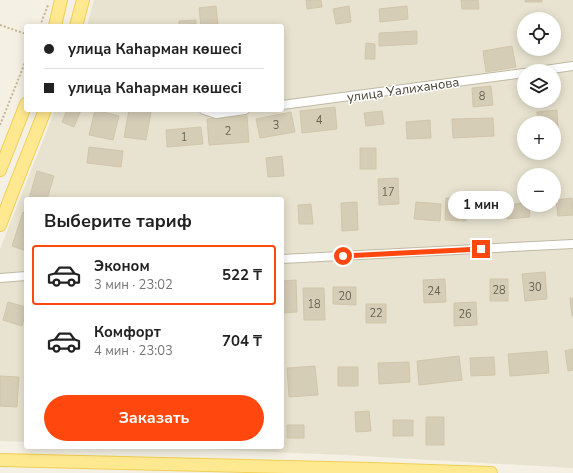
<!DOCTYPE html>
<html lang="ru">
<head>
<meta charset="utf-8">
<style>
  body { margin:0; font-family:"Nunito Sans",sans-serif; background:#f2f2f2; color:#222; height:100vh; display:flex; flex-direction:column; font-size:15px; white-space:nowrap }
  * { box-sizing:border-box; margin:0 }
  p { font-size:13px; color:#767676 }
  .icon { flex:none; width:22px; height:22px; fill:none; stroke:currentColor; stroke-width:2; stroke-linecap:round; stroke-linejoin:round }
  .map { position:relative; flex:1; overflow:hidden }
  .drawer { position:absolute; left:24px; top:197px; width:260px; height:252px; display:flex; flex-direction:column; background:#fff; border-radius:4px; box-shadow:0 2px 10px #0003 }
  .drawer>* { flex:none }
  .banner { position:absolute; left:24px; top:24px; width:260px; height:88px; border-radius:4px; box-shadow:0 2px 10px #0003; display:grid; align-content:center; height:88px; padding:0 20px; background:#fff }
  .buttons { position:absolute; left:517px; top:12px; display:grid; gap:8px }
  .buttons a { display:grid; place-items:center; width:44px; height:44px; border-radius:50%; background:#fff; box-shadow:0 2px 10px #0003; font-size:20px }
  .end { position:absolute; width:18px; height:18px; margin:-9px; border:5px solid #ff470e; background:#fff; box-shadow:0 0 0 2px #fff }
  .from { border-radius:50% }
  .bubble { position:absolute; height:28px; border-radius:14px; background:#fff; box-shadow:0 2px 10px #0003; font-size:13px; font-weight:700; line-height:28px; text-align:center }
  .banner b { display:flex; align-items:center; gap:14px; height:38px; font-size:15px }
  .banner b+b { border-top:1px solid #e0e0e0 }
  .banner i { width:10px; height:10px; background:#222 }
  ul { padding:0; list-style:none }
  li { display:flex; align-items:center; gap:12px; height:60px; margin:0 8px 6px; padding:0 12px; border:2px solid transparent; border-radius:4px }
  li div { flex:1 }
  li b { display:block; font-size:15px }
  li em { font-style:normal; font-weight:700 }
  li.on { border-color:#ff470e }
  li>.icon { width:36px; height:36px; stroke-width:1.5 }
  h2 { padding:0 20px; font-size:18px; line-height:48px }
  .primary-button { display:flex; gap:8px; margin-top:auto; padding:8px 20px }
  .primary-button a { flex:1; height:46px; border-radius:24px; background:#ff470e; color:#fff; font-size:16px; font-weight:700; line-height:46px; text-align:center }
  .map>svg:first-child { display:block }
  .residential { fill:#e8e3d0; fill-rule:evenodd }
  .building { fill:#d6cdb7; stroke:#d2c6a9 }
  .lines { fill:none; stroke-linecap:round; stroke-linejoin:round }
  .minor-casing { stroke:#c0b9a4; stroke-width:10 }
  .primary-casing { stroke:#f1cf53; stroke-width:14 }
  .path { stroke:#c3b794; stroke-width:2; stroke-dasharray:2 2; stroke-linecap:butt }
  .minor { stroke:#fff; stroke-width:8 }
  .primary { stroke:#ffe990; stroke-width:12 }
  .route { stroke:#ff470e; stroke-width:5 }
  .labels { text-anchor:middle; stroke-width:3; stroke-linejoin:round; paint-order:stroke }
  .number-label { font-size:11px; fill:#6a6353 }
  .street-label { font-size:13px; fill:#464032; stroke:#fff }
</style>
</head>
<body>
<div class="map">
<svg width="573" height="473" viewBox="0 0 573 473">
  <rect width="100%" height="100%" fill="#f4f0e3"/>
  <path class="residential" d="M 94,0 L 573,0 L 573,468 L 344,455 L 152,447 L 282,447 L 282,199 L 26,199 L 26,442 L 0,441 L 0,249 L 55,110 L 282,110 L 282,26 L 87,26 ZM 524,19 L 554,19 L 554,49 L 524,49 ZM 524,71 L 554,71 L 554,101 L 524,101 ZM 524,123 L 554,123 L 554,153 L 524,153 ZM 524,175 L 554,175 L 554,205 L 524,205 Z"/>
  <path class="building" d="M 306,0 L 321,0 L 322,7 L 307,9 Z
    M 461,0 L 478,0 L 479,9 L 462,9 Z
    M 525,0 L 542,0 L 542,2 L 525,2 Z
    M 216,6 L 218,26 L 201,26 L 199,8 Z
    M 349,6 L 351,22 L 336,24 L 333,9 Z
    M 407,6 L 408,19 L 380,22 L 379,9 Z
    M 196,20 L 196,26 L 179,26 L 179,21 Z
    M 417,31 L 417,44 L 379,46 L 379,33 Z
    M 366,43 L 375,44 L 375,59 L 365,59 Z
    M 512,46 L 516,67 L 486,72 L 483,51 Z
    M 491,86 L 493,105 L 473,107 L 472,88 Z
    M 335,107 L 337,129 L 302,133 L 300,111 Z
    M 67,110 L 81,110 L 74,127 L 62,122 Z
    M 95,110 L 119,116 L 113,140 L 89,135 Z
    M 129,110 L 140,110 L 151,112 L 146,140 L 124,137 Z
    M 557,110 L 558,130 L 554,130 L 554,123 L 538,123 L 537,112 Z
    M 382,111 L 384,124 L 366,126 L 364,113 Z
    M 291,112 L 295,132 L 260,138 L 256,119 Z
    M 247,116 L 249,142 L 209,145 L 207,119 Z
    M 493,118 L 494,136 L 453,138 L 452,119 Z
    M 430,120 L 431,138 L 407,139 L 406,122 Z
    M 201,127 L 203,144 L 167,147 L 166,130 Z
    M 89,147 L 123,151 L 121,167 L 87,163 Z
    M 360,148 L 376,148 L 376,169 L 360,169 Z
    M 282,156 L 284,176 L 268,177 L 266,158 Z
    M 37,171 L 54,176 L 47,199 L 29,199 Z
    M 398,178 L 399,204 L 379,205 L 378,179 Z
    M 446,198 L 466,198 L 466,221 L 445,220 Z
    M 572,198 L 573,215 L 558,216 L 556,200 Z
    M 357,202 L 358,230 L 342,231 L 341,203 Z
    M 416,202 L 441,204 L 440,221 L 414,219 Z
    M 524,203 L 524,205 L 529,205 L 530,217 L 507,219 L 506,205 Z
    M 311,204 L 313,224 L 299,224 L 298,205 Z
    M 23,212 L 26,213 L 26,251 L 12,246 Z
    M 545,272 L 547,299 L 525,301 L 522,274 Z
    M 445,279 L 446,302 L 424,303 L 423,280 Z
    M 490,279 L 508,279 L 508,301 L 490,301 Z
    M 296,280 L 297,312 L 282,313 L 282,281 Z
    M 333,287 L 356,287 L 356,305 L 333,304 Z
    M 303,288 L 324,288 L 325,320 L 304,320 Z
    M 570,298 L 573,298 L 573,316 L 572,316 Z
    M 8,302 L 26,307 L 26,312 L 22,326 L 3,320 Z
    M 476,302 L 477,325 L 454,326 L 454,303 Z
    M 366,304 L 386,304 L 386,323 L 366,323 Z
    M 573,349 L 573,370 L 568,371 L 565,351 Z
    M 547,351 L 549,373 L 510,376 L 508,354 Z
    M 459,356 L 462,380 L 419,385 L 417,361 Z
    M 494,357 L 495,375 L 471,376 L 470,358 Z
    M 409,362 L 410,382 L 379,384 L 378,363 Z
    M 315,366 L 318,395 L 289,397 L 287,368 Z
    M 338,367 L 358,367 L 358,386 L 338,386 Z
    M 0,376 L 19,377 L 17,407 L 0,406 Z
    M 369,411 L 371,431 L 356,432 L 355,412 Z
    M 426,417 L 444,417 L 444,445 L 426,445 Z
    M 393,420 L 413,420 L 413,436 L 393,436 Z
    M 287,425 L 304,425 L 304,438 L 287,438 Z"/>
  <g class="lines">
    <g class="minor-casing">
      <path id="minor" d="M 538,71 L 573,66
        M 282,105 L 524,73
        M 204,110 L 216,114 L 245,110
        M 282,259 L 573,244
        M 0,278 L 26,276"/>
    </g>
    <g class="primary-casing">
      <path id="primary" d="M 55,26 L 61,0
        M 76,26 L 83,0
        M 0,170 L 26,104
        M 0,225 L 13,191 L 45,110
        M 0,460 L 371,469 L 491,473"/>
    </g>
    <path class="path" d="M 0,25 L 26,34
      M 40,26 L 48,5
      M 0,125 L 26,60"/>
    <use href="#minor" class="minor"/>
    <use href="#primary" class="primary"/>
  </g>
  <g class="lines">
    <path class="route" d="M 343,256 L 481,249"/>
  </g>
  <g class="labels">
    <g class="number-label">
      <text x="482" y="100">8</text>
      <text x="319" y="124">4</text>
      <text x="276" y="129">3</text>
      <text x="228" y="135">2</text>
      <text x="184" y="141">1</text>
      <text x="388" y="196">17</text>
      <text x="535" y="291">30</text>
      <text x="499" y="294">28</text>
      <text x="434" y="295">24</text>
      <text x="345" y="300">20</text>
      <text x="314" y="308">18</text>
      <text x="376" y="317">22</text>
      <text x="465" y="318">26</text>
    </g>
    <g class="street-label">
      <text transform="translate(403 89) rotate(-8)" y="5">улица Уалиханова</text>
    </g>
  </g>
</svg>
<div class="buttons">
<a><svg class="icon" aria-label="locate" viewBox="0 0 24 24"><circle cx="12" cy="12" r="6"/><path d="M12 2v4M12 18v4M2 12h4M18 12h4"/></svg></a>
<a><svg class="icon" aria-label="layers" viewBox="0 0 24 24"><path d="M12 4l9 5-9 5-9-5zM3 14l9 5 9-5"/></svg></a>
<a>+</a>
<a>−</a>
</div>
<i class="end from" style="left:343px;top:256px"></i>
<i class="end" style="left:481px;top:249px"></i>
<div class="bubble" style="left:448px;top:191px;width:66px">1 мин</div>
<div class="banner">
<b><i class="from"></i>улица Каһарман көшесі</b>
<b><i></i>улица Каһарман көшесі</b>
</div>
<section class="drawer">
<h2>Выберите тариф</h2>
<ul>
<li class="on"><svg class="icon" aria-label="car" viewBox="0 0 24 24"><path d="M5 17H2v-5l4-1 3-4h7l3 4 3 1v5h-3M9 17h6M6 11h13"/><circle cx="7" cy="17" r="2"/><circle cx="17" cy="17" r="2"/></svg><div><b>Эконом</b><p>3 мин · 23:02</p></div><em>522 ₸</em></li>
<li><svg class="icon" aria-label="car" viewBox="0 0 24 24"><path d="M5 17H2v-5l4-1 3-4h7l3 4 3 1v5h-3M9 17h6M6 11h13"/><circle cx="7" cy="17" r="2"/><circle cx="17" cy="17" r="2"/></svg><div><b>Комфорт</b><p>4 мин · 23:03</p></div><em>704 ₸</em></li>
</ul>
<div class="primary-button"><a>Заказать</a></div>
</section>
</div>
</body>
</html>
